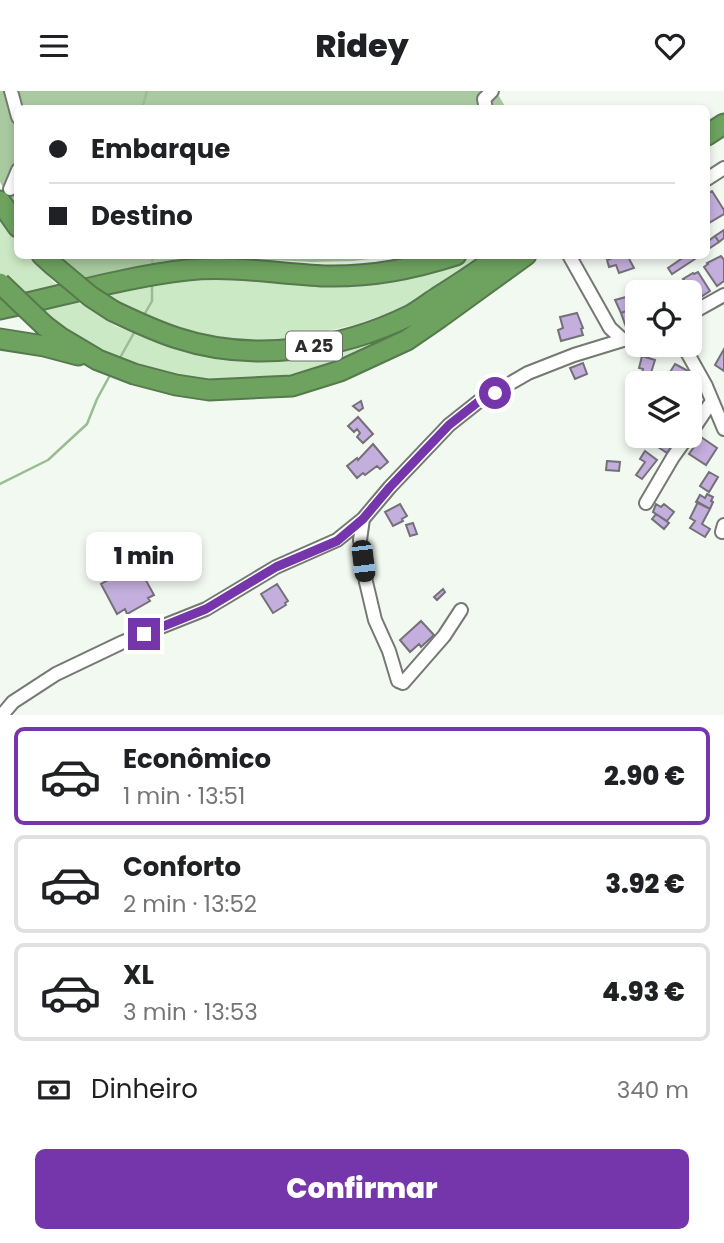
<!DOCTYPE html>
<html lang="pt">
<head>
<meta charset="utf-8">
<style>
  body { margin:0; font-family:Poppins,sans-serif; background:#f2f2f2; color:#202124; height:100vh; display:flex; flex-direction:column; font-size:26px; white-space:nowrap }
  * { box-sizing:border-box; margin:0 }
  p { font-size:23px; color:#757577 }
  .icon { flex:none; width:38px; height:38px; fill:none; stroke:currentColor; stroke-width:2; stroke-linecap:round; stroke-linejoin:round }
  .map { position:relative; height:624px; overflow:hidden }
  .panel { display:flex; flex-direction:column; background:#fff; flex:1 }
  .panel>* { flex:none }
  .banner { position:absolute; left:14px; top:14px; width:696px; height:154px; border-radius:10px; box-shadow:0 4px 10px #0003; display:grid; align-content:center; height:154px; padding:0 35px; background:#fff }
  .controls { position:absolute; left:625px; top:189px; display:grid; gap:14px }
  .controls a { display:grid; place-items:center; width:77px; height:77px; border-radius:10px; background:#fff; box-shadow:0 4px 10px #0003; font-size:35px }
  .end { position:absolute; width:32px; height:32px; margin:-16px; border:9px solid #7636ab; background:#fff; box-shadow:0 0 0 4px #fff }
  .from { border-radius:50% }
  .bubble { position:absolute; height:49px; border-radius:10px; background:#fff; box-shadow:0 4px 10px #0003; font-size:23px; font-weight:800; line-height:49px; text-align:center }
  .car { position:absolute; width:21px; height:42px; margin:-21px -10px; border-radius:9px; box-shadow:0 0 5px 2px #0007; background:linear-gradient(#222 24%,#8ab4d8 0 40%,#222 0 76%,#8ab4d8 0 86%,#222 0) }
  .banner b { display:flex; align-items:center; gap:24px; height:66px; font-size:26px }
  .banner b+b { border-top:2px solid #e0e0e0 }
  .banner i { width:18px; height:18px; background:#202124 }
  ul { padding:12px 0 0; list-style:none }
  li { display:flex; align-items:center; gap:21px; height:98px; margin:0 14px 10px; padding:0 21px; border:4px solid #e0e0e0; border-radius:10px }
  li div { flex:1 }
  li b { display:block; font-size:26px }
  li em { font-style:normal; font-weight:800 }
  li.selected { border-color:#7636ab }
  li>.icon { width:63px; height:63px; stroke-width:1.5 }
  .pay { display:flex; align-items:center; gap:18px; height:77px; padding:0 35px; font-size:26px }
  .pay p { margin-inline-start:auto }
  .button { display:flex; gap:14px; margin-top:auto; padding:14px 35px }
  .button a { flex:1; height:80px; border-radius:10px; background:#7636ab; color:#fff; font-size:28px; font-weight:800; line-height:80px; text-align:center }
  header { display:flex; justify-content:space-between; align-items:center; height:91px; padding:0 35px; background:#fff; font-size:32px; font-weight:800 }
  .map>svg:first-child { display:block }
  .green { fill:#cce9c5 }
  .forest { fill:#a9caa0 }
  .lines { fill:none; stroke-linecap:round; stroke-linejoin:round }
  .stream { stroke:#9abc92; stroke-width:2.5 }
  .building { fill:#c3aedd; stroke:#747078; stroke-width:2 }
  .minor-casing { stroke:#747a73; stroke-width:16 }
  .highway-casing { stroke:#56794d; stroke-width:23 }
  .minor { stroke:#fff; stroke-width:12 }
  .highway { stroke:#6da25f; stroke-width:19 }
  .highway-bridge-casing { stroke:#56794d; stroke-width:23; stroke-linecap:butt }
  .highway-bridge { stroke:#6da25f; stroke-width:19 }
  .route { stroke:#7636ab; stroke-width:9 }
  .labels { text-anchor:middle; stroke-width:6; stroke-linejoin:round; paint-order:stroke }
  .shield { fill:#fff; stroke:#6b6d6b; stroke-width:2 }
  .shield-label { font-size:18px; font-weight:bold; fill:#2b2e2b }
</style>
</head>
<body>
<header><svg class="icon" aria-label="menu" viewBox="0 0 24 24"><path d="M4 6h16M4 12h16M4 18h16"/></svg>Ridey<svg class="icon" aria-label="heart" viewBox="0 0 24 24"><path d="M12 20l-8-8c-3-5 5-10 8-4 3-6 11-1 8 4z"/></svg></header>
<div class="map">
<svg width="724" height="624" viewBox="0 0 724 624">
  <rect width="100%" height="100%" fill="#f2f9f1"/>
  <path class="green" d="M 0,126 L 17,151 L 18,164 L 30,165 L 58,196 L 21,205 L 0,182 Z
    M 470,165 L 480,165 L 403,217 L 354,234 L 296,247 L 261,250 L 219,246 L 187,240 L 148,228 L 100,202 L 196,183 L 453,172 Z
    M 76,210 L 115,235 L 165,253 L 220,265 L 275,265 L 430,222 L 396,242 L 344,268 L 276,287 L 213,293 L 106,266 L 36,219 Z"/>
  <path class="forest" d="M 0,0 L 496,0 L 506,17 L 18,18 L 17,120 L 0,91 Z
    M 55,165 L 395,165 L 353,170 L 313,171 L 231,167 L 90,190 L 66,176 Z"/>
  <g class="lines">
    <path class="stream" d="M 142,18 L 147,0
      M 152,175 L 153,164
      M 144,224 L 152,210 L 152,193
      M 121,265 L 135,240
      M 0,393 L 48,369 L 87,333 L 97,308 L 109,286"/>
  </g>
  <path class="building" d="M 712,100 L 724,119 L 724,123 L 709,132 L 707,130 L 707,106 L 709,105 L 707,103 Z
    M 724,139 L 724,147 L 719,151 L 715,145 Z
    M 715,145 L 719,151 L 707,159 L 707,151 Z
    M 620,164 L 627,164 L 634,177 L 619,182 L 616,174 L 609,176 L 607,169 Z
    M 687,164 L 693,164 L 695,168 L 672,183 L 668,177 Z
    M 721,165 L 724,169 L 724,190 L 717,195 L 704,176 L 708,173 L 707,172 Z
    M 698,181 L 710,200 L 693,211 L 690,205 L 690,201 L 687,201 L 681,192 L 685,190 L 683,188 L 693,182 L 694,183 Z
    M 626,206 L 628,210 L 637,207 L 637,216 L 621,222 L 615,209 Z
    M 636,216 L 637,244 L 630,247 L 621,222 Z
    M 577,222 L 583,237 L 581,238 L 583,244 L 561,250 L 558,239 L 563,237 L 560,226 Z
    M 724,258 L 724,280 L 715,274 Z
    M 642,265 L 655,269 L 650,285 L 642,283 L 643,278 L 639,277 Z
    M 583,272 L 587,283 L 575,288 L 570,277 Z
    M 675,273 L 690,281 L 684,292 L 666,292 L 664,291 Z
    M 628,302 L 635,303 L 633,322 L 627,322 Z
    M 690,303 L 701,313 L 694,322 L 696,324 L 690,333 Z
    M 361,310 L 363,317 L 359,320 L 353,315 Z
    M 358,326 L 373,343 L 363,352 L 357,346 L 360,342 L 357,338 L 354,341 L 348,335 Z
    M 649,345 L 679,345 L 667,362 L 646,348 Z
    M 701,346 L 717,357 L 706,374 L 689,363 Z
    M 373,353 L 388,371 L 380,378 L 377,375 L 365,384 L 363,382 L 357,387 L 347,375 L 357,367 L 358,369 Z
    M 645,360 L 657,369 L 642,388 L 636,384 L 645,371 L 640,368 Z
    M 607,370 L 620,371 L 619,380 L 606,379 Z
    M 709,381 L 718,386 L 709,401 L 700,395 Z
    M 707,403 L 713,406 L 711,410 L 713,411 L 710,418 L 696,411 L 700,404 L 705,407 Z
    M 698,411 L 710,418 L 702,433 L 710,438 L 705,446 L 690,437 L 695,430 L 690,427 Z
    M 400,413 L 407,425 L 402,428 L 403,430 L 393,435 L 385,421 Z
    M 656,413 L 661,416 L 664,413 L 674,421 L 667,430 L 653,421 Z
    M 656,423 L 669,432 L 664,438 L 652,428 Z
    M 413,432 L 417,443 L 410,445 L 406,434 Z
    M 157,445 L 164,458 L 137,473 L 154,504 L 148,507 L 150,510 L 127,523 L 125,518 L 117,523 L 101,493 L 108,489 L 101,476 Z
    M 277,493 L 288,510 L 285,512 L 286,514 L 273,522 L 261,503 Z
    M 443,498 L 445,501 L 437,509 L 434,506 Z
    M 421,530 L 434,544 L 421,556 L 419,553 L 410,561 L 400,549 Z"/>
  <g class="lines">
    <g class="minor-casing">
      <path id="minor" d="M 11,0 L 18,26
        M 486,18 L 484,8 L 492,0
        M 707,88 L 724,77
        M 10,98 L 18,79
        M 569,164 L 610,237 L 623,249 L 637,248
        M 690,223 L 724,204
        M 683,254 L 706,295 L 724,338
        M 690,343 L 712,310
        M 646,412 L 673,366 L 688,345
        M 363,428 L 360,449 L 366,491 L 375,529 L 389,560 L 398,590 L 403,592 L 444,545 L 461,519
        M 722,441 L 724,434
        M 2,624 L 13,611 L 56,583 L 123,551 L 206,518 L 276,476 L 337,449 L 363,428 L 390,396 L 449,334 L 478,311 L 528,282 L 574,264 L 623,249"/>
    </g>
    <g class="highway-casing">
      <path id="highway" d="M 707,44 L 724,33
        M 0,110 L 18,136
        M 42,164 L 53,174
        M 0,218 C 62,205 124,186 187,179 C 233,174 279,183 325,185 C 372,186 412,178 456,164
        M 113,220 C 134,230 155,240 177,247 C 253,272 340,259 411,224 C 420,219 429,212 438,206 C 459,193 480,179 500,164
        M 45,235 L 61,247 L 98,269 L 134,283 L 176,294 L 209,299 L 292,295 L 340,280 L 407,249 L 439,227 L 526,164
        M 0,248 L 44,255 L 78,264"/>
    </g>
    <use href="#minor" class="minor"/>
    <use href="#highway" class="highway"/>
    <g class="highway-bridge-casing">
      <path id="highway-bridge" d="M 53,174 L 90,205 L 113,220
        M 0,192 L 45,235"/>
    </g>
    <use href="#highway-bridge" class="highway-bridge"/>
  </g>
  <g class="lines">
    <path class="route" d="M 144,543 L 206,518 L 276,476 L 337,450 L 363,428 L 390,396 L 449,334 L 478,311 L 495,302"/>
  </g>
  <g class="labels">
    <rect class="shield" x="286" y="240.5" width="56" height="29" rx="5"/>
    <g class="shield-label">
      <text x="314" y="261">A 25</text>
    </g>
  </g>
</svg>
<div class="controls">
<a><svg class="icon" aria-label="locate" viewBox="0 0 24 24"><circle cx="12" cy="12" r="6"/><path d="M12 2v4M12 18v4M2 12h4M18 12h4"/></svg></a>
<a><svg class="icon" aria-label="layers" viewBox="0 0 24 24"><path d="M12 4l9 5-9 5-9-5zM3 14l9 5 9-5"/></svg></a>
</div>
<i class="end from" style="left:495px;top:302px"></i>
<i class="end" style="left:144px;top:543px"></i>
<div class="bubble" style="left:86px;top:441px;width:116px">1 min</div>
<i class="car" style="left:363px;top:470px;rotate:173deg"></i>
<div class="banner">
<b><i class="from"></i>Embarque</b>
<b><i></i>Destino</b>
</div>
</div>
<section class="panel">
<ul>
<li class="selected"><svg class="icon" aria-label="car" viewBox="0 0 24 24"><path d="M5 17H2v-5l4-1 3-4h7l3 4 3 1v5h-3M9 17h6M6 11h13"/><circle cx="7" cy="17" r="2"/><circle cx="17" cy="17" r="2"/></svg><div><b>Econômico</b><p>1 min · 13:51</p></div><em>2.90 €</em></li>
<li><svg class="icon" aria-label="car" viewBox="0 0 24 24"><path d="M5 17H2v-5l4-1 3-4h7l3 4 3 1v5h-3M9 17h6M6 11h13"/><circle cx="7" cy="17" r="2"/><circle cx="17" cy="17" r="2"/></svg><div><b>Conforto</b><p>2 min · 13:52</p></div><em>3.92 €</em></li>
<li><svg class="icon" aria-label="car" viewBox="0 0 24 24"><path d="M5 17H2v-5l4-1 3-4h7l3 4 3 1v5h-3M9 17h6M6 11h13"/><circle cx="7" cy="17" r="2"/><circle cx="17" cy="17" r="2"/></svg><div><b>XL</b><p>3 min · 13:53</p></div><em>4.93 €</em></li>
</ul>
<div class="pay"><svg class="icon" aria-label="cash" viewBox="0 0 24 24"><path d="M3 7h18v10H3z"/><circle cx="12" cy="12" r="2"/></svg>Dinheiro<p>340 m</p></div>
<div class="button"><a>Confirmar</a></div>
</section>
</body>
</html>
